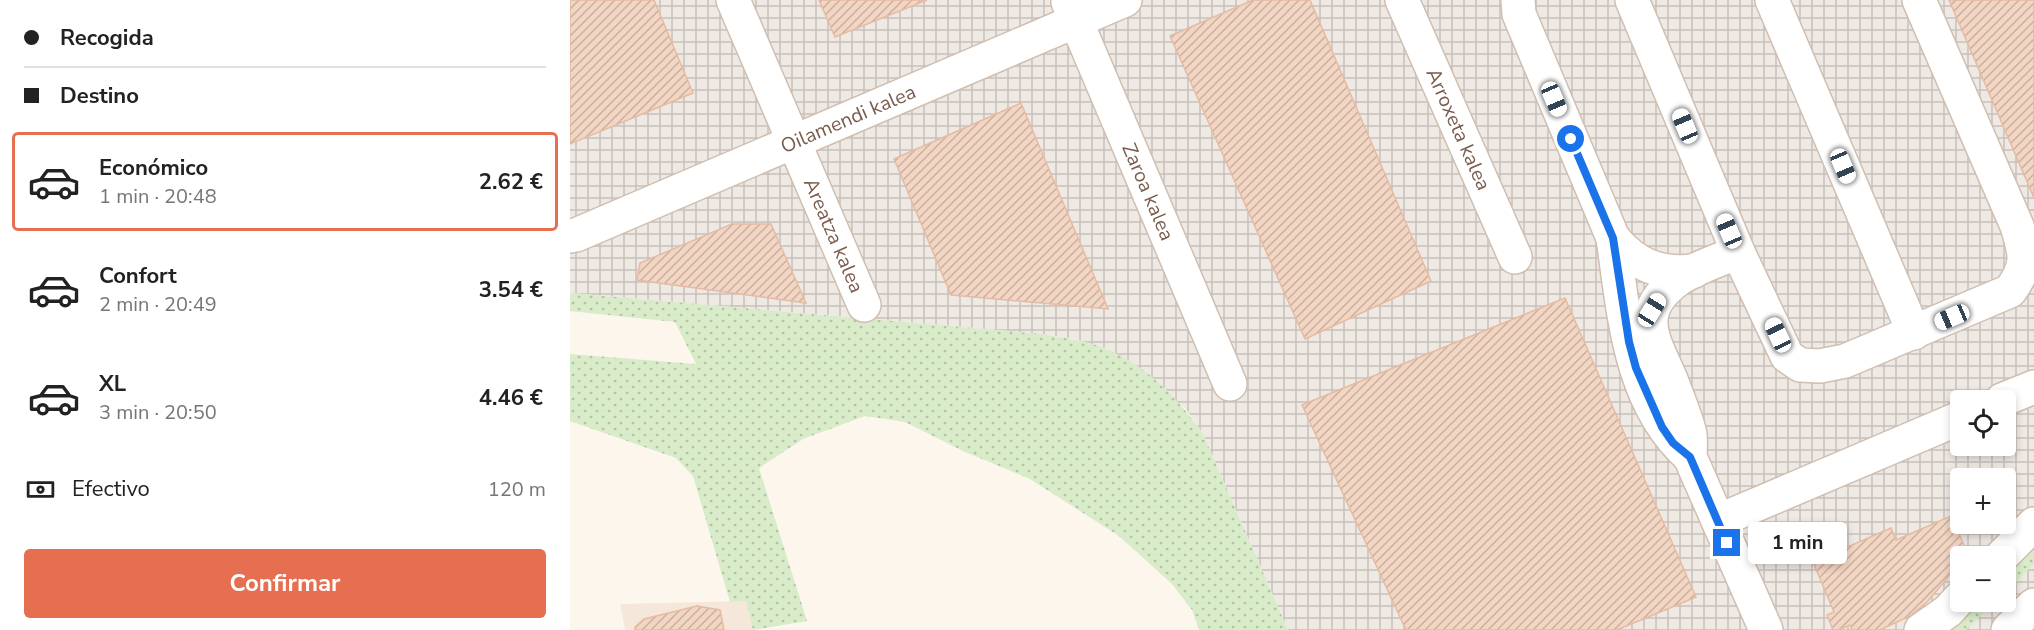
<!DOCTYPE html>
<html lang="es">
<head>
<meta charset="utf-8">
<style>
  body { margin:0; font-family:"Nunito Sans",sans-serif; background:#f2f2f2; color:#222; height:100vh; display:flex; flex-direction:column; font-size:22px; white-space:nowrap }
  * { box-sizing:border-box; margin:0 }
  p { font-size:20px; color:#767676 }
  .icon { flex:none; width:33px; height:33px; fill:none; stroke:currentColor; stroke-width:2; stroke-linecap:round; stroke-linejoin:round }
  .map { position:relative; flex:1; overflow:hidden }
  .panel { display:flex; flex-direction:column; background:#fff; width:570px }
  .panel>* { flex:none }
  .top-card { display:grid; align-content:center; height:132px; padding:0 24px; background:#fff }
  .fabs { position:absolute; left:1380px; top:390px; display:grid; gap:12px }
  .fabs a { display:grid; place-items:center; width:66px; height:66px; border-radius:6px; background:#fff; box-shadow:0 3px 9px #0003; font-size:30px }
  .end { position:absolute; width:27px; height:27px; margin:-14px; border:8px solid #1a73e8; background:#fff; box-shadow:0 0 0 3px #fff }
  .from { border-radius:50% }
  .bubble { position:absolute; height:42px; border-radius:6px; background:#fff; box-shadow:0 3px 9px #0003; font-size:20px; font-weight:700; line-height:42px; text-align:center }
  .car { position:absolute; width:18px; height:36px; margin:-18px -9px; border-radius:8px; box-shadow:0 0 4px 2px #0007; background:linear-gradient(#fff 24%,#345 0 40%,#fff 0 76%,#345 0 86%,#fff 0) }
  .top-card b { display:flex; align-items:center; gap:21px; height:57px; font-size:22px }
  .top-card b+b { border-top:2px solid #e0e0e0 }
  .top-card i { width:15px; height:15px; background:#222 }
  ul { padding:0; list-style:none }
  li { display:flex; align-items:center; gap:18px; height:99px; margin:0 12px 9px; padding:0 12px; border:3px solid transparent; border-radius:6px }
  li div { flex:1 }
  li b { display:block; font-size:22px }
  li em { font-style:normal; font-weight:700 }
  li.current { border-color:#e76f51 }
  li>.icon { width:54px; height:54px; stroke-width:1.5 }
  .pay { display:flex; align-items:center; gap:15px; height:66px; padding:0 24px; font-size:22px }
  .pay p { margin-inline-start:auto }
  .primary-button { display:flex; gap:12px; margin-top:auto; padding:12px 24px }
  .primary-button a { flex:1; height:69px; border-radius:6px; background:#e76f51; color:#fff; font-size:24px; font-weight:700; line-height:69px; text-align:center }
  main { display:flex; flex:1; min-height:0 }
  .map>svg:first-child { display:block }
  .residential { fill:#f5e8da }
  .industrial { fill:url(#industrial-grid); fill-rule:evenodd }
  .green { fill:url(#green-dots) }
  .building { fill:url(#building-hatch); stroke:#e6bba3; stroke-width:1.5 }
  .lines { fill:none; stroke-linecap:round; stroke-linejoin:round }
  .minor-casing { stroke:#d1beb0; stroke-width:36 }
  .minor { stroke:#fff; stroke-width:33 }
  .route { stroke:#1a73e8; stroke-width:8 }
  .labels { text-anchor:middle; stroke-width:6; stroke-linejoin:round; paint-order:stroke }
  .street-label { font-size:20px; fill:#7a5c4d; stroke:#fffaf3 }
</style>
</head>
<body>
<main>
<section class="panel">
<div class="top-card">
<b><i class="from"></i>Recogida</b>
<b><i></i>Destino</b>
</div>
<ul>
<li class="current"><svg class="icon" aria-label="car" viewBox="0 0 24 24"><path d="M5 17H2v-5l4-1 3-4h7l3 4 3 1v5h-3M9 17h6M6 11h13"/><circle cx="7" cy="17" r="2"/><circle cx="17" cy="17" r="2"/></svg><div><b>Económico</b><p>1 min · 20:48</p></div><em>2.62 €</em></li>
<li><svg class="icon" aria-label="car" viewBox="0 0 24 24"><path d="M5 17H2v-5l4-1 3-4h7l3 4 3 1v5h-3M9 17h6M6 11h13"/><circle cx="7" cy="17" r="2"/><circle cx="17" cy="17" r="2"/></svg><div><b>Confort</b><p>2 min · 20:49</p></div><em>3.54 €</em></li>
<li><svg class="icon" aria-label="car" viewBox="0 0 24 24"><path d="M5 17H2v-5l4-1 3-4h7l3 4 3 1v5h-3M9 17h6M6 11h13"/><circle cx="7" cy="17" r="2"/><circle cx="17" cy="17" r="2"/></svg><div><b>XL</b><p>3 min · 20:50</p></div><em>4.46 €</em></li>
</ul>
<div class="pay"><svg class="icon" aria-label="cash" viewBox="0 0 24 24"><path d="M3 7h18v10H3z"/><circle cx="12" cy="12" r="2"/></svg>Efectivo<p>120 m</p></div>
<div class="primary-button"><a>Confirmar</a></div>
</section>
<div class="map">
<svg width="1464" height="630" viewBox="0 0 1464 630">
  <defs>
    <pattern id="industrial-grid" width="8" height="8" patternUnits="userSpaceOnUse" patternTransform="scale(1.5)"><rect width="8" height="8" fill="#efe9e4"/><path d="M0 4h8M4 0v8" fill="none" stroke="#c7c0bb"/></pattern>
    <pattern id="green-dots" width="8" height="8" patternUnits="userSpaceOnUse" patternTransform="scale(1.5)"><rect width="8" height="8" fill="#d8ecc9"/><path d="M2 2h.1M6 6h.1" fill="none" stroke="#b4c2a5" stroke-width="1.8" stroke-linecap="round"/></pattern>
    <pattern id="building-hatch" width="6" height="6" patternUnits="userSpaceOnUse" patternTransform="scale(1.5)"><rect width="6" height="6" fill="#f3d5c3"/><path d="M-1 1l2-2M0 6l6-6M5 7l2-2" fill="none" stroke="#cab0a1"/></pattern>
  </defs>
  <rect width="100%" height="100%" fill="#fdf6ec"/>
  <path class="residential" d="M 176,601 L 183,630 L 55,630 L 50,604 Z"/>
  <path class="industrial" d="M 0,0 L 1464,0 L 1464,630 L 718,630 L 633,434 L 616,409 L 537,349 L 505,339 L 473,334 L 0,293 ZM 1390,400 L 1436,400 L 1436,446 L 1390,446 ZM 1390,478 L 1436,478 L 1436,524 L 1390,524 ZM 1390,556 L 1436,556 L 1436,602 L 1390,602 Z"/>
  <path class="green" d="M 0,293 L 473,334 C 494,338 516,340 536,349 C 576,365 609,399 633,434 L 718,630 L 629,630 L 622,610 L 602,584 L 549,536 L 460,479 L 393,451 L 335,422 L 295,416 L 233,439 L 189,468 L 237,621 L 183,630 L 176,601 L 160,602 L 123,476 L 106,458 L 0,421 L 0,354 L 126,364 L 105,322 L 0,311 Z
    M 1464,540 L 1464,564 L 1436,592 L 1436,568 Z
    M 1401,602 L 1425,602 L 1396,630 L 1371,630 Z"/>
  <path class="building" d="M 0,0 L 84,0 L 123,93 L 0,144 Z
    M 249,0 L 357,0 L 265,37 Z
    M 683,0 L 740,0 L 861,281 L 735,339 L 600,36 Z
    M 1379,0 L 1464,0 L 1464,198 Z
    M 451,103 L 538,309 L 381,295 L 324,159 Z
    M 162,224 L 201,224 L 236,303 L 67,280 L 70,263 Z
    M 995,298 L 1126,597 L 1047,630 L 836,630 L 732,405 Z
    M 1381,516 L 1398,554 L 1389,558 L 1376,580 L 1357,602 L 1340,616 L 1310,630 L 1282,630 L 1280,625 L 1269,630 L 1263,630 L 1257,615 L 1264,612 L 1243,562 L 1321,528 L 1326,540 Z
    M 127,606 L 150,610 L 154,630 L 65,630 L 65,627 L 74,619 Z"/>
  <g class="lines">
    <g class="minor-casing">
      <g id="minor">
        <path id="s1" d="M 163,0 L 294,305"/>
        <path id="s2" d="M 832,0 L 945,257"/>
        <path d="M 948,0 L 949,14 L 1043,238 C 1065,265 1090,275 1124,271"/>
        <path d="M 1062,0 L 1168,252 C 1148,261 1124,268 1106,281 C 1062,314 1086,343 1102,382 C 1108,399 1116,417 1120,434 C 1121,442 1120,450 1120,457 L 1196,630"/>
        <path d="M 1202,0 L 1344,333"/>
        <path id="s3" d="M 498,2 L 660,384"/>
        <path id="s4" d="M 0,236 L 6,235 L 555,0"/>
        <path d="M 1043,238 C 1054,314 1059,403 1120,457"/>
        <path d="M 1168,252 L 1217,356 L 1230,365 L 1250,366 L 1275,361 L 1440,291 C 1459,265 1456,255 1447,226 L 1349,0"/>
        <path d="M 1432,400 L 1464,387"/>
        <path d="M 1148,521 L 1390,418"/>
        <path d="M 1432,556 L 1464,524"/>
        <path d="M 1351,630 L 1378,611 L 1390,598"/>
        <path d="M 1438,630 L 1464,605"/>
      </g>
    </g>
    <use href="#minor" class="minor"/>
  </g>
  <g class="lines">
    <path class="route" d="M 1001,139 L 1043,238 L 1059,342 L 1066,368 L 1092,427 L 1103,443 L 1120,457 L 1157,543"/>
  </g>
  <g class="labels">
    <g class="street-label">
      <text dy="7" stroke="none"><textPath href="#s4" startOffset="302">Oilamendi kalea</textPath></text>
      <text dy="7" stroke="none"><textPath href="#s2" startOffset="141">Arroxeta kalea</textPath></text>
      <text dy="7" stroke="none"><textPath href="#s3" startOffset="206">Zaroa kalea</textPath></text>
      <text dy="7" stroke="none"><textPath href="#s1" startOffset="256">Areatza kalea</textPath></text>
    </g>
  </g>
</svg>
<div class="fabs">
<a><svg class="icon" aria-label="locate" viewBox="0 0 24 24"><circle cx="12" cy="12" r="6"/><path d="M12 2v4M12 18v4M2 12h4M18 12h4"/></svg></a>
<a>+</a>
<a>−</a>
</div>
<i class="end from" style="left:1001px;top:139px"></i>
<i class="end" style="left:1157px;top:543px"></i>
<div class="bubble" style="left:1178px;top:522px;width:99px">1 min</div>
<i class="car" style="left:984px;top:99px;rotate:157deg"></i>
<i class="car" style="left:1115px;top:126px;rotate:337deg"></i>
<i class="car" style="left:1273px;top:166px;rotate:157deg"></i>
<i class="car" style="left:1159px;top:231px;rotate:337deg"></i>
<i class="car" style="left:1082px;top:310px;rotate:32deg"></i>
<i class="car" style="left:1382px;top:317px;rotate:247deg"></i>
<i class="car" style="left:1208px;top:335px;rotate:335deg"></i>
</div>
</main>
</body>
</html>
